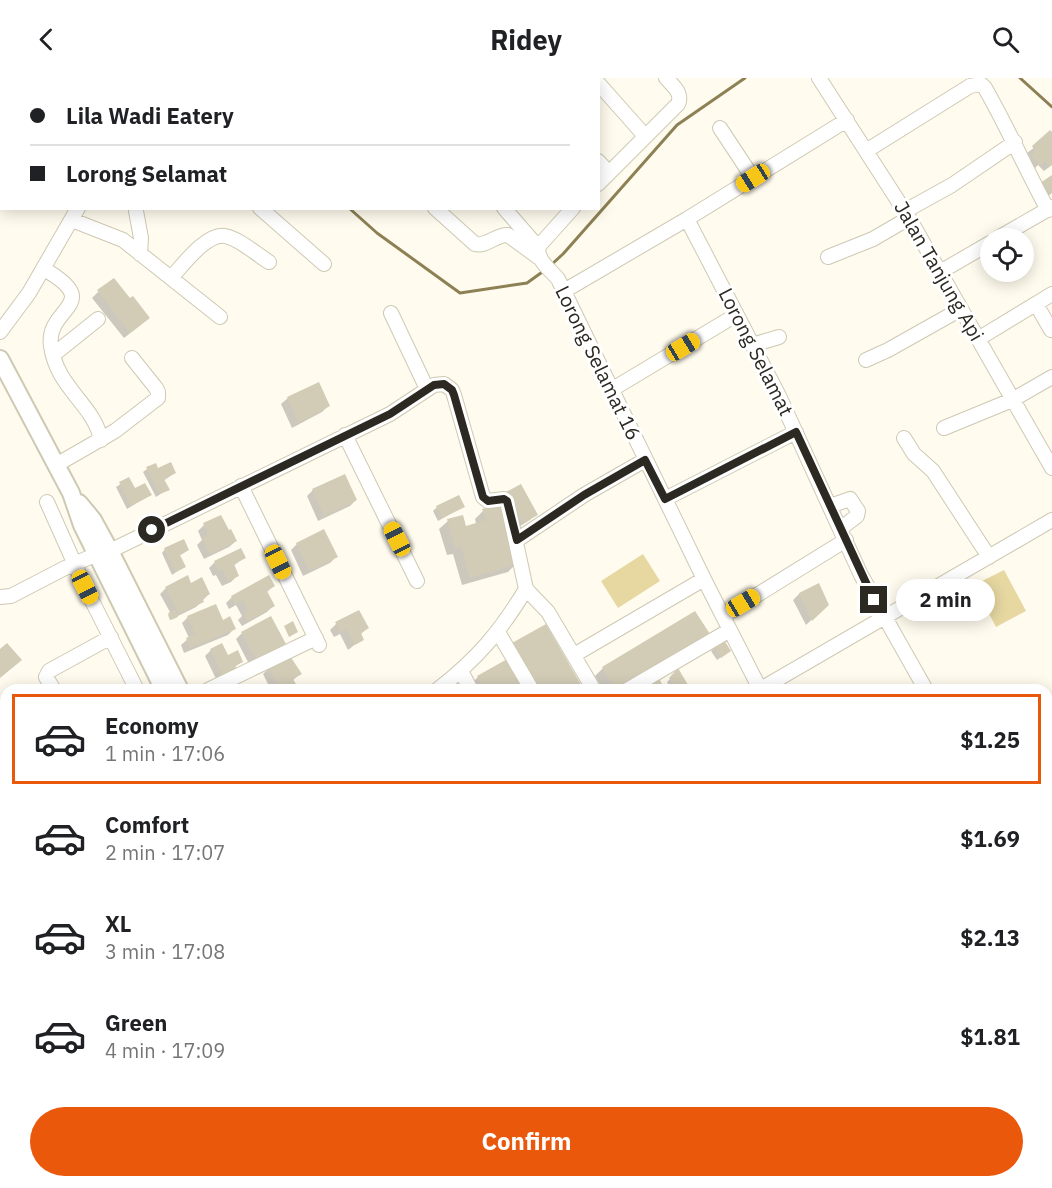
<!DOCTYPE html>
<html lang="en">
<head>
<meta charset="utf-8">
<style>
  body { margin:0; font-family:"IBM Plex Sans",sans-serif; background:#f6f6f6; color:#202124; height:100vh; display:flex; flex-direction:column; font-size:22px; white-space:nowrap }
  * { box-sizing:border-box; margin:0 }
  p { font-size:20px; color:#757577 }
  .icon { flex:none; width:33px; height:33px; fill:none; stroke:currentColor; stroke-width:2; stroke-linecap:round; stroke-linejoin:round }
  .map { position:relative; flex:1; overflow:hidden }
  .panel { position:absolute; left:0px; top:606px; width:1053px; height:504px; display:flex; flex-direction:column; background:#fff; border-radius:18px 18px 0 0; box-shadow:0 3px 15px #0003 }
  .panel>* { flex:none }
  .guide { position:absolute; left:0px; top:0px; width:600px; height:132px; box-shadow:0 3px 15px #0003; display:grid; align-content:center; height:132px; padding:0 30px; background:#fff }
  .controls { position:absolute; left:980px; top:150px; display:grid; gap:12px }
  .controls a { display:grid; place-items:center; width:54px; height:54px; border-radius:50%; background:#fff; box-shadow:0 3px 15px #0003; font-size:30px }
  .end { position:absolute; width:27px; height:27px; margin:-14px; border:8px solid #2b2921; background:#fff; box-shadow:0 0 0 3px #fff }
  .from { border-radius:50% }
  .bubble { position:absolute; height:42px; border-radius:21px; background:#fff; box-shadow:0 3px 15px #0003; font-size:20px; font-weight:800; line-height:42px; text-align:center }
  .car { position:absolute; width:18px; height:36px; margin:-18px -9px; border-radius:8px; box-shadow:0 0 4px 2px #0007; background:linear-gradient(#f5c518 24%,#345 0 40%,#f5c518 0 76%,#345 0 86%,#f5c518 0) }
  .guide b { display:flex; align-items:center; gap:21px; height:57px; font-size:22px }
  .guide b+b { border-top:2px solid #e0e0e0 }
  .guide i { width:15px; height:15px; background:#202124 }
  ul { padding:10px 0 0; list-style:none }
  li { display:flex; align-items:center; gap:18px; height:90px; margin:0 12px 9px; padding:0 18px; border:3px solid transparent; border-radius:0px }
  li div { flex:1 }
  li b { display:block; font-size:22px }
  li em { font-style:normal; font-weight:800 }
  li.on { border-color:#ea580c }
  li>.icon { width:54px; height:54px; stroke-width:1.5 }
  .action { display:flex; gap:12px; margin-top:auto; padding:12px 30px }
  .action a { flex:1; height:69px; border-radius:36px; background:#ea580c; color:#fff; font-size:24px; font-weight:800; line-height:69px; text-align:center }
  header { display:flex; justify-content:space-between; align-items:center; height:78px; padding:0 30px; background:#fff; font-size:27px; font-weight:800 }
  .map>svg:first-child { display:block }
  .green { fill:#e7d8a2 }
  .water { fill:#b5a56a; stroke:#8c8054; stroke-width:1.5 }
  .shadow { fill:#0003 }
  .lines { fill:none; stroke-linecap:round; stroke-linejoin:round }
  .stream { stroke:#8c8054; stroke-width:3 }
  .building { fill:#d2ccb7 }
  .minor-casing { stroke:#cec9b3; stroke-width:16 }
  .major-casing { stroke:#cec9b3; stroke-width:20 }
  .minor { stroke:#fff; stroke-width:14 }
  .major { stroke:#fff; stroke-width:16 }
  .route { stroke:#2b2921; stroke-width:8 }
  .labels { text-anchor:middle; stroke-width:6; stroke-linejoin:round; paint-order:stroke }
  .street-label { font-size:20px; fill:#2b2921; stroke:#fff }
</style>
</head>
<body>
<header><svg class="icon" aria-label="back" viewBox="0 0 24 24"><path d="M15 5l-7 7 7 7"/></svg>Ridey<svg class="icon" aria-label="search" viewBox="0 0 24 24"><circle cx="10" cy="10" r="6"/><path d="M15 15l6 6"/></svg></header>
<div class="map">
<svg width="1052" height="1110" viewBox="0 0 1052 1110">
  <rect width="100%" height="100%" fill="#fffbee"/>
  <path class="green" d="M 643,476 L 660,503 L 618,530 L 601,503 Z
    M 1004,492 L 1026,533 L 996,549 L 974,507 Z"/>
  <path class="water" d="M 1047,1075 L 1052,1075 L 1052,1110 L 1022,1110 L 1006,1104 L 1047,1104 Z"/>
  <path class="shadow" d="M 299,0 L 319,0 L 298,2 Z
    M 1052,56 L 1052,87 L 1044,93 L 1038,87 L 1033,92 L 1026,84 L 1030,80 L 1027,75 Z
    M 1052,99 L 1052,115 L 1048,118 L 1041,106 Z
    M 98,214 L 130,222 L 142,246 L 124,260 L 92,220 Z
    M 288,320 L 328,328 L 322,334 L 292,350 L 281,326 Z
    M 147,391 L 175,395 L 163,403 L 168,411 L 156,419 L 143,394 Z
    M 128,401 L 134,412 L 150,417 L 127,431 L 116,409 Z
    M 313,412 L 356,422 L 350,428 L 318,443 L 307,418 Z
    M 501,422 L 536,436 L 530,442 L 517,450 Z
    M 437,429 L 463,429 L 438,443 L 433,433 Z
    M 483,433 L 516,486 L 508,494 L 462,507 L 453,476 L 447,477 L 439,451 L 448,443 L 465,449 L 476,446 L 475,441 Z
    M 204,447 L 236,463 L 229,469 L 204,481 L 197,467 L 202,462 L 198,453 Z
    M 297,466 L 336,479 L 330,485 L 303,498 L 291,472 Z
    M 165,471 L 188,472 L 179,478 L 184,489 L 172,497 L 162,475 Z
    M 244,480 L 233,488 L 237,498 L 231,504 L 222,508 L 216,497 L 213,498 L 209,490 L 215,484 Z
    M 191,507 L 209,516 L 196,529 L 170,542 L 168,537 L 171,536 L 160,516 L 166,510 Z
    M 818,507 L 821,533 L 806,547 L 793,522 L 799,516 Z
    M 273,508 L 266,515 L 273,528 L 267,534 L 242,548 L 238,542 L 242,538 L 236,527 L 229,531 L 226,525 L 232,519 Z
    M 188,539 L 222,544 L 234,551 L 228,557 L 184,575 L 181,567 L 189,560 L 182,545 Z
    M 336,546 L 367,550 L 360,557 L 362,561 L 348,572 L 340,556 L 334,559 L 330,552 Z
    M 242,555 L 284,565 L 278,571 L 249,586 L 236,561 Z
    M 708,556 L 621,612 L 603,612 L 595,598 L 603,590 Z
    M 715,569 L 730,573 L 717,582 L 711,573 Z
    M 211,572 L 227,579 L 241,584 L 217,603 L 205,578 Z
    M 508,582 L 583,612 L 472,612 L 469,608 L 478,599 Z
    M 269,590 L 300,596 L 292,603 L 295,608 L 291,612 L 271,612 L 263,596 Z
    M 678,593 L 689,612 L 671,612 L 667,604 Z"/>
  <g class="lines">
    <path class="stream" d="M 200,0 L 201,2
      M 1020,0 L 1052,29
      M 349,130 L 377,155 L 460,215 L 527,205 L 545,192
      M 550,188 L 563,176 L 677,47 L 745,0"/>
  </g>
  <path class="building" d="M 1050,52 L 1052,54 L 1052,87 L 1050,88 L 1045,83 L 1040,88 L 1031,77 L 1035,73 L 1032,68 Z
    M 1052,97 L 1052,115 L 1040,105 Z
    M 114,200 L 130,220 L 133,218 L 150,240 L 130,255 L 97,212 Z
    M 319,304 L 330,328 L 298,345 L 287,319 Z
    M 171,384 L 176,395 L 164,401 L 170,412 L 160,416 L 146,389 L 156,385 L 158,390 Z
    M 345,396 L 357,422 L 324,438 L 312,411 Z
    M 129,399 L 135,410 L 145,405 L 152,417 L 131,428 L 119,404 Z
    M 521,406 L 538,437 L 523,445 L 506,414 Z
    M 459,417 L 465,429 L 442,440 L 436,428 Z
    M 501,426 L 518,486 L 470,500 L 461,468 L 455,470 L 447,441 L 463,437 L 466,448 L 486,442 L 482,431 Z
    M 221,437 L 229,452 L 231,451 L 237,463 L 210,476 L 202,460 L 208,457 L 203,445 Z
    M 324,451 L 338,479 L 309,493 L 296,465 Z
    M 184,461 L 189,472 L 180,477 L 186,489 L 176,494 L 164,470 Z
    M 241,470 L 246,480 L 234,486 L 239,498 L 228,503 L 223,492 L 219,493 L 214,483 Z
    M 188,497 L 191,505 L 202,499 L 210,516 L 202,520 L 204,524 L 179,536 L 165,509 Z
    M 269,497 L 275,508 L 267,513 L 275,528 L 248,543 L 243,535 L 248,532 L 243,522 L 235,526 L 231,518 Z
    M 819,505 L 829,527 L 812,543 L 799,515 Z
    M 216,526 L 223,542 L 230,538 L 236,551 L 190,570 L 186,560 L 195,556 L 187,538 Z
    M 175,532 L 178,539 L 171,542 L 168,535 Z
    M 359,532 L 369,550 L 361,555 L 364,562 L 355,567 L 346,551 L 341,554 L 335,544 Z
    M 695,533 L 710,556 L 616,612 L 602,589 Z
    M 271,538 L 286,566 L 256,581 L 241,554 Z
    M 293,543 L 298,554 L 289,559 L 284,548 Z
    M 546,546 L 584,612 L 540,612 L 512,565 Z
    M 724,562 L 731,573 L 721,580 L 714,568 Z
    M 7,565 L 22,582 L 0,600 L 0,571 Z
    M 222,565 L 228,577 L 238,572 L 243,584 L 235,588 L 237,591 L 223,598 L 210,571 Z
    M 290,578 L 302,596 L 293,601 L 297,608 L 289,612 L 280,612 L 268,589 Z
    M 509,580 L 527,612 L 485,612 L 477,598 Z
    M 678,590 L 691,612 L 677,612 L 669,600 Z
    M 659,600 L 665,612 L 654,612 L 652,607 Z
    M 250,606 L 252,612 L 237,612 Z
    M 0,705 L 6,714 L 0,719 Z
    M 4,754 L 6,758 L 6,774 L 0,778 L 0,757 Z
    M 328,1104 L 366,1104 L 369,1110 L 331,1110 Z"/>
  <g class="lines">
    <g class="minor-casing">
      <path id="minor" d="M 378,0 L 379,2
        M 526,0 L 527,2
        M 819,0 L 909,140 L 1052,390
        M 149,2 L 150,0
        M 334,2 L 335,0
        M 399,2 L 400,0
        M 463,2 L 464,0
        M 598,5 L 645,58
        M 720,50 L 753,100
        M 866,73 L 970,8 L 981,6 L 985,10 C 1008,50 1026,92 1048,132
        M 598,83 L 609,95
        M 598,106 L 678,26 C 683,15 673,8 666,0
        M 260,130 L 324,186
        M 435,130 L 475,166 C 487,169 496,156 508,157 L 538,179
        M 504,130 L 538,169 C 538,184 549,190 558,201 L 704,501 L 760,611
        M 136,133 L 141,160 L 140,176
        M 905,133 L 952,107 L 1015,64
        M 687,141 L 779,318 L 861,497 L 926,612
        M 72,142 L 123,162 L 220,239
        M 998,160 L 1052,129
        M 538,169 L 573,130
        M 828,179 L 873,161 L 909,140
        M 44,191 C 106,227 45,229 51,268 C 57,311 94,326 101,362
        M 940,194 L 990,165
        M 171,200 C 182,188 206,155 225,158 C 240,161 256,176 269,184
        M 564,213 L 687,141 L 847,42
        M 1036,226 L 1051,252
        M 391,235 L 427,311
        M 0,254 L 29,215 L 78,130
        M 978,261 L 1052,216
        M 752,267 L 779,259
        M 53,277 L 98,241
        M 866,282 L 888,272 L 961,231
        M 611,312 L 736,237
        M 944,350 L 1012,322 L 1052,299
        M 345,357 L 417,503
        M 904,360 L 914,376 L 933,393 L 989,479
        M 56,387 L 115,353 L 158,320 L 158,314 L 156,310 L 132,280
        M 241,408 L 319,567
        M 665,421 L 796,354
        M 47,424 L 85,509 L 137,612
        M 830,428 L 850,421 L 858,433 L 857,438 L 840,451
        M 517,462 L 584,417 L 645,382
        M 110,473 L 390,336 L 434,307 L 444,306 L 452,312 L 454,317 L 483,419 L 488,423 L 504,421 L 507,423 L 526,511 L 548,534 L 594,612
        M 0,519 L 11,518 L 63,491 L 97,476
        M 723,538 L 846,462
        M 498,554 L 532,612
        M 574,577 L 704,501
        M 461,593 L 471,612
        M 54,612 L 46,599 L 49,593 L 111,559
        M 208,612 L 316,560
        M 437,612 C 477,581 500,554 526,511
        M 627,612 L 730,552
        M 759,612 L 1052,442
        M 0,730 L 6,727
        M 1047,832 L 1052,832
        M 0,833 L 6,830
        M 0,865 L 6,877
        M 0,928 L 6,924
        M 0,1026 L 6,1031
        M 0,1053 L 6,1049
        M 255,1104 L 258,1110
        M 321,1104 L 324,1110
        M 382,1104 L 384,1110
        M 433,1104 L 436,1110
        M 694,1104 L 699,1110
        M 745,1104 L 750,1110
        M 797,1104 L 804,1110
        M 876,1104 L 883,1110
        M 677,1110 L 685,1104
        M 781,1110 L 789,1104"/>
    </g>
    <g class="major-casing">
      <path id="major" d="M 0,281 L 71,415 L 82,447 L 164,612
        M 79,425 L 93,442 L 110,473 L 180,612
        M 406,1104 L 409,1110"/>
    </g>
    <use href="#minor" class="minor"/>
    <use href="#major" class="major"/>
  </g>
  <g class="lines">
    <path class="route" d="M 152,452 L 390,336 L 434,307 L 444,306 L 452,312 L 454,317 L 483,419 L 488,423 L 504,421 L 507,423 L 517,462 L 584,417 L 645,382 L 665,421 L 796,354 L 874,522"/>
  </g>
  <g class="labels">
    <g class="street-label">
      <text transform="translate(939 193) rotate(60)" y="7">Jalan Tanjung Api</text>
      <text transform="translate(756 274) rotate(63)" y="7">Lorong Selamat</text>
      <text transform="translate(598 285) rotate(64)" y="7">Lorong Selamat 16</text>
    </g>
  </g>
</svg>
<div class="controls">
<a><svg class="icon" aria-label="locate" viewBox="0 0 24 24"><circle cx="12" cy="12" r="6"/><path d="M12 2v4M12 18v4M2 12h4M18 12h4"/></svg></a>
</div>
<i class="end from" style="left:152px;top:452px"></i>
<i class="end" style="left:874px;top:522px"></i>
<div class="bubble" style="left:896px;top:501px;width:99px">2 min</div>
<i class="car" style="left:753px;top:100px;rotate:238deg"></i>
<i class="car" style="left:683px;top:269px;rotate:59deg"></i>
<i class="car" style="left:397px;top:461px;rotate:333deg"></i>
<i class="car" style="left:278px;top:484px;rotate:154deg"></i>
<i class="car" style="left:85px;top:509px;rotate:153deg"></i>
<i class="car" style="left:743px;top:525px;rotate:59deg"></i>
<div class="guide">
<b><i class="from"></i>Lila Wadi Eatery</b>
<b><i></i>Lorong Selamat</b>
</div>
<section class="panel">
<ul>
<li class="on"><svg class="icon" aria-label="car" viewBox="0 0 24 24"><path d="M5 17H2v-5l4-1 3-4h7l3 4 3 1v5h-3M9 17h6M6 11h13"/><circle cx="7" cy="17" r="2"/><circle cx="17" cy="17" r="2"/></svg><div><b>Economy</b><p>1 min · 17:06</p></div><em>$1.25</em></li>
<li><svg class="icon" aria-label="car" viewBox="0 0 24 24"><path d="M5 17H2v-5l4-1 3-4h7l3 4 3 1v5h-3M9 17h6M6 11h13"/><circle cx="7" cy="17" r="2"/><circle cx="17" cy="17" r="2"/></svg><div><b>Comfort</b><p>2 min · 17:07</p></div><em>$1.69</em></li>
<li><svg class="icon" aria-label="car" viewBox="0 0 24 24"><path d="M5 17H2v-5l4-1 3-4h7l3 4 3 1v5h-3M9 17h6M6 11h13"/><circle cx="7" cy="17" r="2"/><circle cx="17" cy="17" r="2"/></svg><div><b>XL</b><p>3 min · 17:08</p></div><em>$2.13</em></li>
<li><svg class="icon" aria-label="car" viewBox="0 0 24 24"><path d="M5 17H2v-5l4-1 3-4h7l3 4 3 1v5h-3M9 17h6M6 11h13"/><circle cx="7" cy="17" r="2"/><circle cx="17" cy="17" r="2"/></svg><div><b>Green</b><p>4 min · 17:09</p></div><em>$1.81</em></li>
</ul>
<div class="action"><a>Confirm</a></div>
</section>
</div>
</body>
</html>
